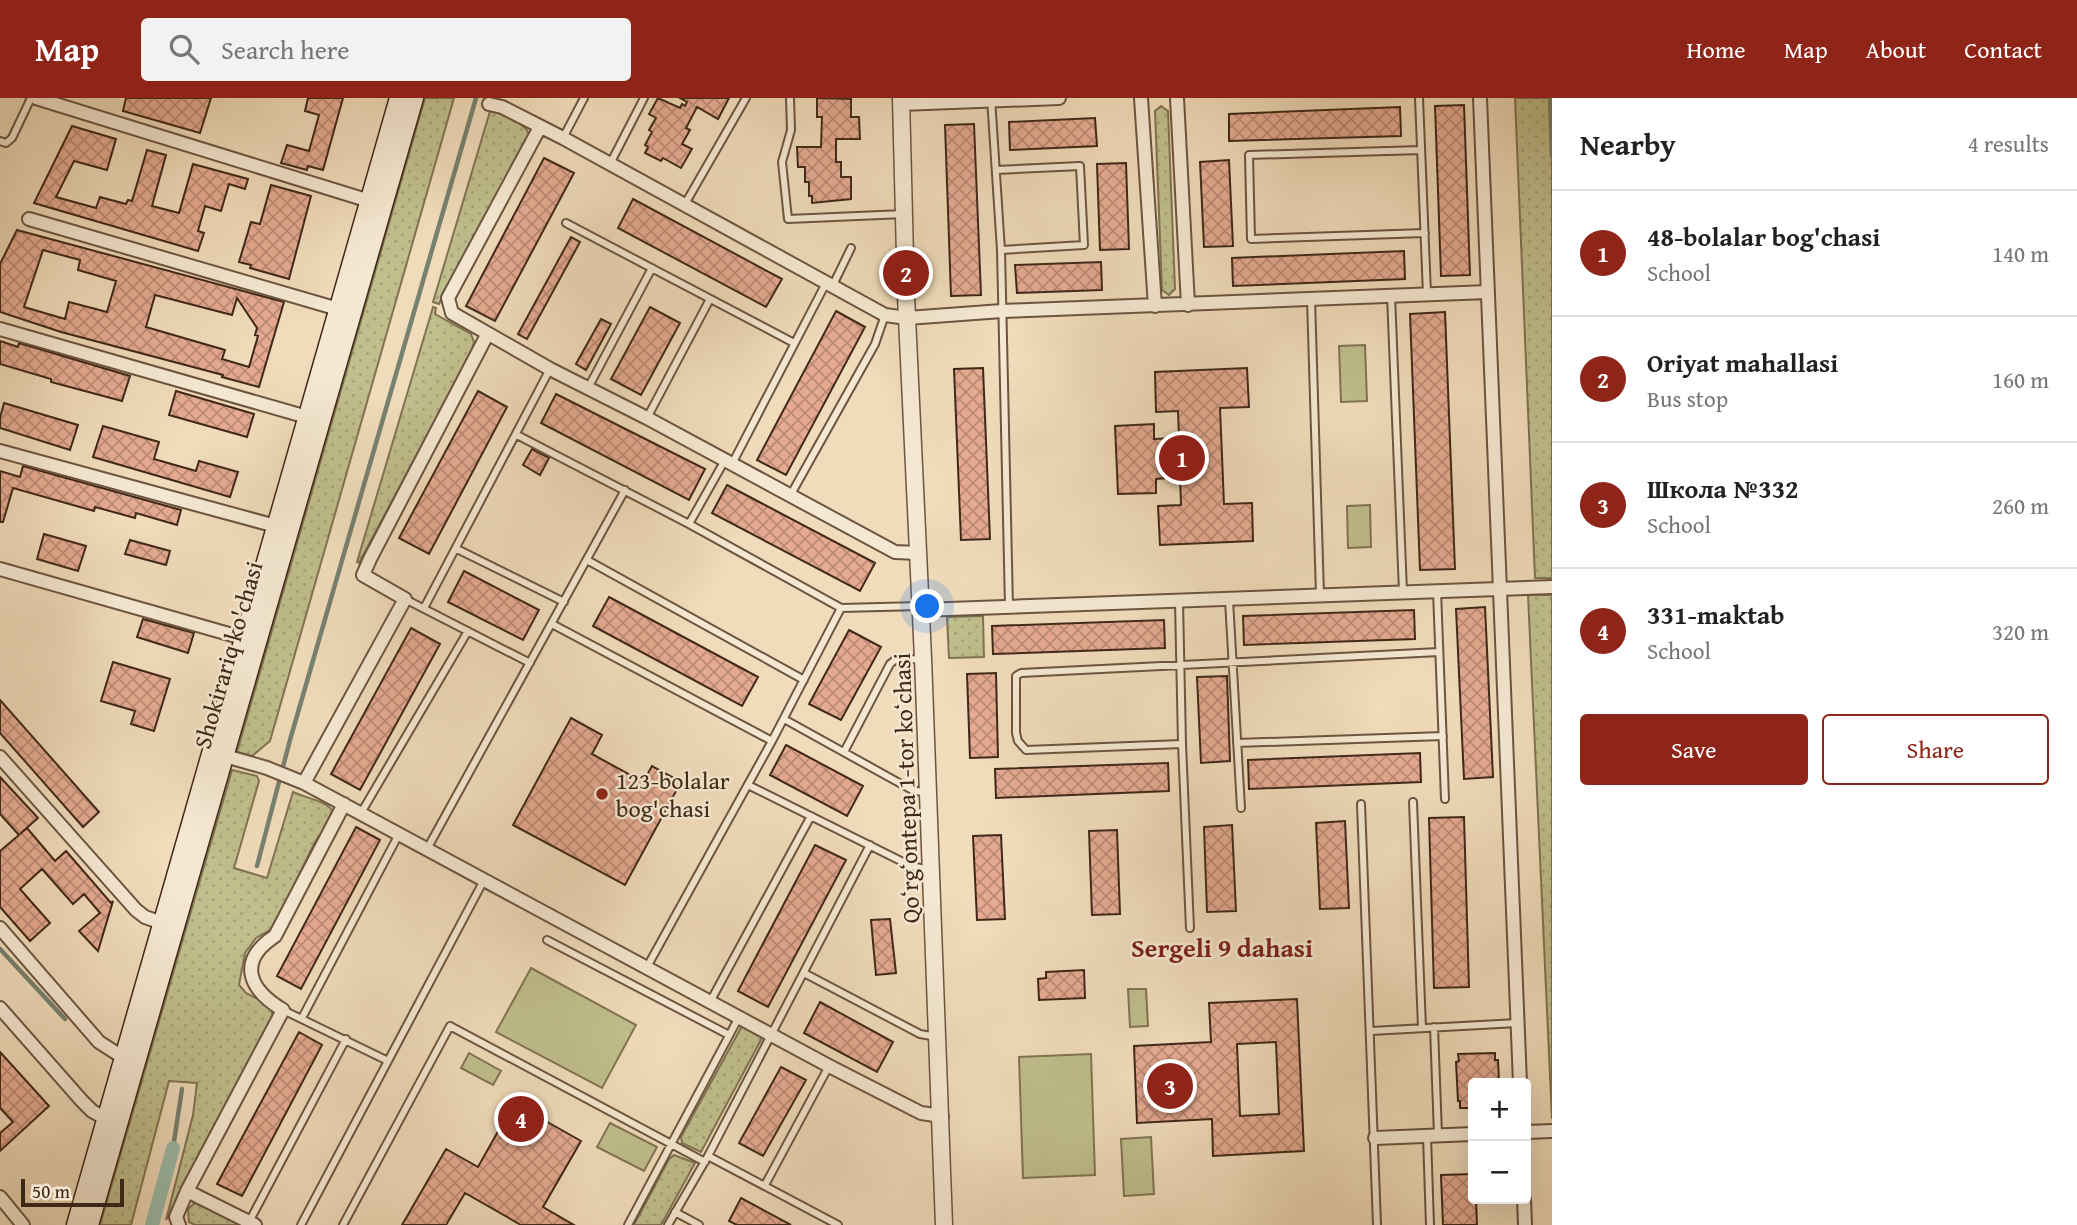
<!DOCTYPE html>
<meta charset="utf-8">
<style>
:root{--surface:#fff;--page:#f2f2f2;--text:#222;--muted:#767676;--line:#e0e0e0;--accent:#8f2418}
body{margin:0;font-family:"Gentium Book Plus",serif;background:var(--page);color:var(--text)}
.controls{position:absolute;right:21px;bottom:21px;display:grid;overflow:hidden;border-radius:7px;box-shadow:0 7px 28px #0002}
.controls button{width:63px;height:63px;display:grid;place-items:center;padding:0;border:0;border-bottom:2px solid var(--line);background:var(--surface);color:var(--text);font:35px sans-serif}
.scale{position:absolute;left:21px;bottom:18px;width:103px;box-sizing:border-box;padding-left:7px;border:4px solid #402818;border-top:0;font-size:19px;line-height:24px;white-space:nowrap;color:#402818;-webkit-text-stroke:5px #f5e8d2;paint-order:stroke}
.you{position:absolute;left:928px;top:509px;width:24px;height:24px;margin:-18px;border:5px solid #fff;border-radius:50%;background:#1a73e8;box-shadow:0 0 0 10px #1a73e833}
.badge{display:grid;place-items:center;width:46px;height:46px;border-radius:50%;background:var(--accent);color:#fff;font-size:23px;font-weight:700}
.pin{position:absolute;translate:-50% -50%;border:4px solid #fff;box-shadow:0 2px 7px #0006}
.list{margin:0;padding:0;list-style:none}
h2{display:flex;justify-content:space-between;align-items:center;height:91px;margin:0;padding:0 28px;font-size:30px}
h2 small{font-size:23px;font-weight:400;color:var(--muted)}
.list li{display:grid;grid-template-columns:46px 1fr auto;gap:21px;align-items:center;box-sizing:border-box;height:126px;padding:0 28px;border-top:2px solid var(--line)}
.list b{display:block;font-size:26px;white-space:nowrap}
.list p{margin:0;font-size:23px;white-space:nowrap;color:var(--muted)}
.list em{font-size:23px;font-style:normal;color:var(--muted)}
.actions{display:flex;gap:14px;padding:21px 28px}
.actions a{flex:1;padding:16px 0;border:2px solid var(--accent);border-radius:7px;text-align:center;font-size:24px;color:var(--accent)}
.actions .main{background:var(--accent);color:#fff}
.icon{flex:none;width:38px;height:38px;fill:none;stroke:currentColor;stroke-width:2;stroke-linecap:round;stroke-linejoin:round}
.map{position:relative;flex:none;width:1552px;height:1127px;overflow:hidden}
header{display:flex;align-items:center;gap:42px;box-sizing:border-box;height:98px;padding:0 35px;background:var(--accent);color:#fff}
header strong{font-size:33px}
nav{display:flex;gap:38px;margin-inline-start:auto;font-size:24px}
.search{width:490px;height:63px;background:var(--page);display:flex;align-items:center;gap:18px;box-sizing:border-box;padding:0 24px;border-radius:7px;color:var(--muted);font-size:26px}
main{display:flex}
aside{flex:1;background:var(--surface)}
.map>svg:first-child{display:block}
</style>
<header>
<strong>Map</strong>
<div class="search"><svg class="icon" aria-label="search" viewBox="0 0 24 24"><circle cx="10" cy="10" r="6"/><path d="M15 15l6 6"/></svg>Search here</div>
<nav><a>Home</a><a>Map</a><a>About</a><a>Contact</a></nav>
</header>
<main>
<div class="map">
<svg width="1552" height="1127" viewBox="0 0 1552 1127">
<defs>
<pattern id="grass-dots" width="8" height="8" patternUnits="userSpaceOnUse" patternTransform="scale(1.75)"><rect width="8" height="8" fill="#bfbe8c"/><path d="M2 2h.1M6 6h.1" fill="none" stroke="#a5a378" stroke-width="1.8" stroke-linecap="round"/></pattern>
<pattern id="building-cross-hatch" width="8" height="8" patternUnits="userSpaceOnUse" patternTransform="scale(1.75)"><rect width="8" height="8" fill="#e5aa91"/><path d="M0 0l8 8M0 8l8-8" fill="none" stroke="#bb8a75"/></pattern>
</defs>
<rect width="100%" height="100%" fill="#f0dbba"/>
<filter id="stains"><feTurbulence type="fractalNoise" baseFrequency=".00286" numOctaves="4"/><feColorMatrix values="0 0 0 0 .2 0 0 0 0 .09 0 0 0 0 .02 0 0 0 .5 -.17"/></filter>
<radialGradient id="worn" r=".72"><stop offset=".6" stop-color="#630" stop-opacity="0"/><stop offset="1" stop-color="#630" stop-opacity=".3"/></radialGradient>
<path fill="url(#grass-dots)" stroke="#807352" stroke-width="2" d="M425 0H454L270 643 252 658 237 654Z
M494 0H497L491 11C503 17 523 23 529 36L439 206 433 204Z
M1515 0H1552V480H1535Z
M1161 8 1168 13 1175 191 1169 197 1162 192 1155 13Z
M433 209 436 210 435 216 471 236 474 244 472 253 359 465 357 464Z
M1528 497H1552V1021Z
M983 518 984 559 949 560 947 519Z
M232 672 257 678 259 683 234 770 267 780 293 694C305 700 324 702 332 712L329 724 315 744 273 830 256 840 245 855 239 887 246 895 271 908 273 921 166 1122 193 1017 197 985 169 983 131 1127H100Z
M742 928 762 940 701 1054 682 1045 681 1039Z
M674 1057 695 1065 661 1127H634L669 1061Z
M196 1104 245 1127H195L189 1124 188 1111Z"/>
<path fill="#bfbe8c" stroke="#807352" stroke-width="2" d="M1365 247 1367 303 1341 304 1339 248Z
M1370 407 1371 449 1348 450 1347 408Z
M531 870 636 927 602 990 496 934Z
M1128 891H1146L1148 928 1130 929Z
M469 955 501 973 493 987 461 970Z
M1091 956 1095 1077 1023 1080 1019 959Z
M610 1025 657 1049 644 1073 597 1049Z
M1151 1039 1154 1096 1124 1098 1121 1041Z"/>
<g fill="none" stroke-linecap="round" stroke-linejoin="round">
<path stroke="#778170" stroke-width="4.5" d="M1550 0 1552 58
M257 768 290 642 476 0
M0 851 65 921
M173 1050 182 991"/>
<path stroke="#9bbcaa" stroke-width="14" d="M152 1127 173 1050"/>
</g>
<path fill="url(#building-cross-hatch)" stroke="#402818" stroke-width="2" fill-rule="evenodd" d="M126 0H211L200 35 123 13Z
M308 0H343L323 72 308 68 307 72 281 65 287 47 309 53 319 17 305 13Z
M658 0 680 10 682 6 685 8 687 4 680 0H729L718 21 697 9 686 30 690 32 682 46 692 51 681 70 663 60 661 63 645 55 648 49 645 47 652 34 649 32 656 20 649 16Z
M817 0 851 1V19H859L860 41H836V64H841V79H851V101L812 105V98H809V84H805V69H798L797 49H821L822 19H817Z
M1464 7 1470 177 1441 178 1435 8Z
M1400 9 1401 38 1229 43V16Z
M1095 20 1097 48 1010 52 1009 24Z
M974 26 981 197 951 198 945 27Z
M72 28 116 41 107 72 74 63 56 99 96 110 100 99 126 106 128 102 132 103 147 52 166 57 152 108 179 115 193 66 248 81 245 91 229 86 221 113 205 108 198 133 204 135 198 153 34 105Z
M544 60 574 75 495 223 466 208Z
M1229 62 1233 148 1204 149 1200 64Z
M1126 65 1129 151 1100 152 1097 66Z
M271 87 311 98 289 181 250 170 251 167 239 164 251 124 260 126Z
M633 101 782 181 766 209 618 130Z
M17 132 284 204 259 289 222 279 223 277 61 234 0 214V166ZM43 152 80 162 78 172 116 183 107 214 69 204 65 221 24 209ZM155 197 232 217 237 200 257 230 255 237 258 238 249 269 222 261 225 252 146 229Z
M571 139 580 144 527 241 518 236Z
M1404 153 1405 181 1233 188 1232 160Z
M1101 164 1102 192 1017 195 1015 167Z
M650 209 680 225 641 297 611 281Z
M836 213 865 229 786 377 757 362Z
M1445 214 1455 471 1420 472 1410 216Z
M601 221 611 226 586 272 576 266Z
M0 243 18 249 19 245 130 278 122 303 51 284V281L0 266Z
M983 270 990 441 961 442 954 271Z
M1247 270 1249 309 1220 310 1224 406 1252 405 1253 443 1160 447 1158 408 1181 407 1180 379 1156 381V395L1118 396 1115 328 1154 326V341L1179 340 1178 313 1156 314 1155 274Z
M176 293 254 316 247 339 169 317Z
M478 293 507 309 429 456 399 440Z
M556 296 705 371 689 402 541 325Z
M4 305 78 327 70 352 0 330V320Z
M103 328 159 344 154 361 196 373 199 363 238 374 230 399 93 359Z
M532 351 549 360 540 377 523 367Z
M23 368 181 412 177 427 136 415 135 420 95 409 94 413 13 390 3 424H0V373L20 379Z
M727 387 875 465 860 493 712 415Z
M44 436 86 448 78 473 37 461Z
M130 442 170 453 166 467 125 456Z
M464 473 539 512 523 542 448 504Z
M609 499 758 579 742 608 593 528Z
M1485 509 1493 679 1464 681 1456 511Z
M1414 512 1415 541 1244 547 1243 518Z
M143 521 194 535 188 555 137 539Z
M1164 522 1165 550 993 556 992 528Z
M411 530 440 546 360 692 331 676Z
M849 532 881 549 841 622 809 606Z
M113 564 170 581 154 633 131 626 135 613 101 603Z
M996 575 998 659 970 660 967 576Z
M1227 578 1230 663 1201 665 1197 579Z
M0 602 99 714 83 729 0 635Z
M571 620 602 637 592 656 643 684 652 668 681 684 625 787 513 727Z
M786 647 863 688 847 718 770 677Z
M1420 655 1421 684 1249 691 1248 662Z
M1168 665 1169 693 996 700 995 671Z
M0 679 38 720 20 736 27 730 55 763 66 753 111 805 113 803 98 853 79 833 100 815 84 796 73 806 42 771 20 791 50 825 30 843 0 809V753L19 737 0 716Z
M1464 719 1469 889 1434 890 1429 720Z
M1345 723 1349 810 1320 811 1316 725Z
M1232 727 1236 813 1207 814 1204 729Z
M356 729 380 742 301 891 277 878Z
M1117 732 1120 816 1092 817 1089 733Z
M1001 737 1005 821 977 822 973 738Z
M815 747 846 762 768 909 738 893Z
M890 821 896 875 876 877 871 822Z
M1084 872 1085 900 1039 902 1038 881 1046 880V874Z
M1297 901 1304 1053 1213 1058 1212 1021 1137 1025 1134 948 1211 944 1209 905ZM1276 944 1279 1016 1240 1018 1237 946Z
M820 904 893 944 877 974 804 935Z
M299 934 322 947 242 1098 217 1086Z
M0 954 49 1008 0 1053V1035L13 1024 0 1010Z
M1495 955V962H1498L1499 985H1473V1010H1460V1003H1458L1456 964 1459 963 1458 956Z
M781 969 806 982 763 1058 739 1045Z
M514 1005 581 1043 543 1109 574 1127H521L465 1095 446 1127H402L446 1051 478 1069Z
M1473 1076V1101H1476L1477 1127H1443L1441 1077Z
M741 1100 791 1127H737L729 1123Z"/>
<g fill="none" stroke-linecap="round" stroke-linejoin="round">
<defs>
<path id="service" d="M790 0 791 32 782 64 788 121 904 116
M991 0 1001 152 1009 509
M1419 0 1427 196
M563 40 584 0
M0 43 6 45 12 40 31 0
M1421 52 1249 57 1251 141 1425 135
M610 66 644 0
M996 72 1080 68 1084 147 1001 152
M685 106 746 0
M566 125 794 245
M833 187 851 150
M1391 197 1403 494
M1311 201 1320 497
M588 290 652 170
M647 320 710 201
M517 337 689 426 841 510 920 508
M732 366 826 185
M790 398 875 246 885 217
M689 426 725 362
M457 451 564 504
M587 462 804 582
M1437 493 1445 701
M405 501 530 565
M1229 502 1241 710
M1179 503 1182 646 1190 830
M424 510 550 271
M552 526 772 643
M784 621 912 692 927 695
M1237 645 1443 638
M1182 646 1026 652 1018 643 1016 635V578L1021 575 1439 554
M844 654 890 566 895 562 921 561
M748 687 911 768 930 772
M1413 704 1422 930
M1361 706 1377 1127
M361 715 468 533
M427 751 625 392
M547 842 729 937
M647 869 772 643 841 510
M804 875 920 936 937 939
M710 904 811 718
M283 912 388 963
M302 920 399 736
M1434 929 1438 1037
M1371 933 1517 925
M1427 1038 1430 1127
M708 1058 838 1127
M765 1087 829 968
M675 1114 699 1127
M249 1124 346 941
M301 1127 484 782
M343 1127 450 928 705 1064
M628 1127 739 919
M668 1127 708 1058 870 747"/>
<path id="minor" d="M36 0 376 105
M1141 0 1155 208
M1177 0 1188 207
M1480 0 1520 985
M489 6 502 9 563 40 885 217 907 220 1002 213 1488 194
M901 6 1059 0
M540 29 448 200 452 215 550 271 647 320 895 454 919 455
M29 121 345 213
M0 231 314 321
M0 353 283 430
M0 471 250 542
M921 512 1552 489
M225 658 267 670 304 685 829 968 921 1015 942 1018
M0 659 136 812 145 819 168 827
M304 685 405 501 363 477 370 461 487 237
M0 830 99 944 124 960
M0 910 82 1003 92 1013 112 1024
M1526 1034 1552 1033
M1375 1040 1473 1036
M187 1093 255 1127
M0 1099 23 1127
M1524 1101 1525 1127
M179 1127 176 1119 187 1093 283 912C248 891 237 863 275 838L344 706"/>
<path id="tertiary" d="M901 0 906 198 923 560 944 1127"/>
<path id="secondary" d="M76 1127 399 0
M89 1127 414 0"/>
</defs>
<use href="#service" stroke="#6c5540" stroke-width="10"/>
<use href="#minor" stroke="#6c5540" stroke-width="16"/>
<use href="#tertiary" stroke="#6c5540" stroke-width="19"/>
<use href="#secondary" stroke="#402818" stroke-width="21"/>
<use href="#service" stroke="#f5e8d2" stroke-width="6"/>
<use href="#minor" stroke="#f5e8d2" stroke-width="12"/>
<use href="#tertiary" stroke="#f5e8d2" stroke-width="16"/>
<use href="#secondary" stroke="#f5e8d2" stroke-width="18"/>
</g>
<circle fill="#8f2418" stroke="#f5e8d2" stroke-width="2.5" cx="602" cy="696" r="7"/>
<g text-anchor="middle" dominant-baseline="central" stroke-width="5" stroke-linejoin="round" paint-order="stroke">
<g font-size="24" fill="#402818" stroke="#f5e8d2">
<text transform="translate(228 557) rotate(-74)">Shokirariq ko'chasi</text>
<text transform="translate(906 690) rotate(-92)">Qoʻrgʻontepa 1-tor koʻchasi</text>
</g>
<g font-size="24" fill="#402818" stroke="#f5e8d2" text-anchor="start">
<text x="616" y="682">123-bolalar<tspan x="616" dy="28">bog'chasi</tspan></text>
</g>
<g font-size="26" font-weight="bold" fill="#7a1f14" stroke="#f5e8d2">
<text x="1222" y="849">Sergeli 9 dahasi</text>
</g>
</g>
<rect width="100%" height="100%" filter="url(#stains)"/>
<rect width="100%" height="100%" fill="url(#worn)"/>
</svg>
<div class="controls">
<button>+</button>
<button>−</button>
</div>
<div class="scale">50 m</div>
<div class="you"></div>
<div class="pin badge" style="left:1182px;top:360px">1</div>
<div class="pin badge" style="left:906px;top:175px">2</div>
<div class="pin badge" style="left:1170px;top:988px">3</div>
<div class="pin badge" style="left:521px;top:1021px">4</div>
</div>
<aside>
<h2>Nearby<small>4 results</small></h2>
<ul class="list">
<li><span class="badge">1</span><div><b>48-bolalar bog'chasi</b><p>School</p></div><em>140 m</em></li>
<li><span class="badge">2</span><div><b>Oriyat mahallasi</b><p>Bus stop</p></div><em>160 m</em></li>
<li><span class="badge">3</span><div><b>Школа №332</b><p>School</p></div><em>260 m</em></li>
<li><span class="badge">4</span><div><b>331-maktab</b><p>School</p></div><em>320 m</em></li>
</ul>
<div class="actions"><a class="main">Save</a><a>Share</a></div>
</aside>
</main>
